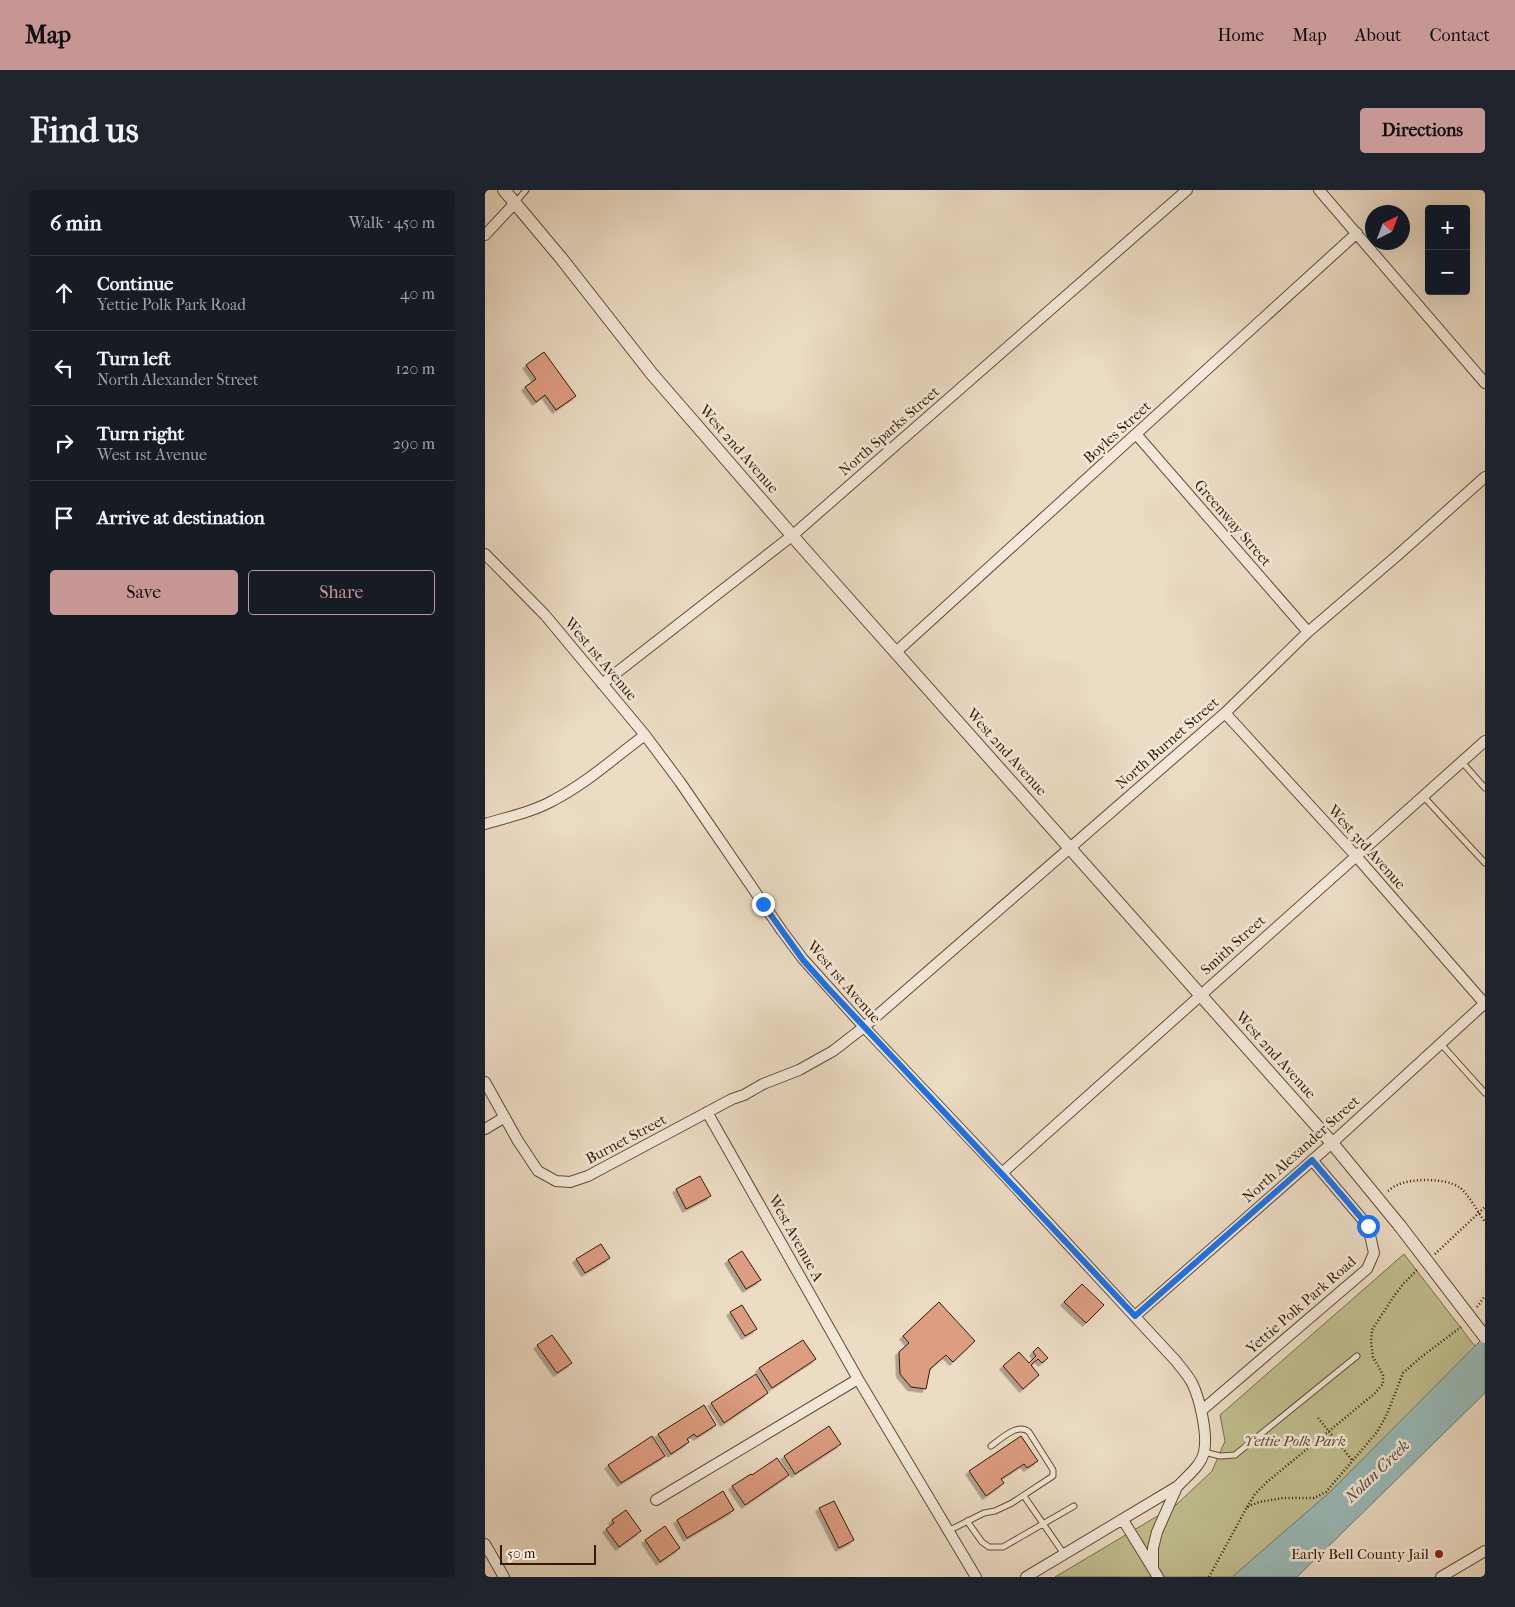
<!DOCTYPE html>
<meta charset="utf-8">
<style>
:root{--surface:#171b24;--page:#20242c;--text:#f1f3f6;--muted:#9ea1a6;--line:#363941;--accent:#c59692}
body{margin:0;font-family:"IM FELL French Canon",serif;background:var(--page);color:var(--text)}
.controls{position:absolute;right:15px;top:15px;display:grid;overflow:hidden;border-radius:5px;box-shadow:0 5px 20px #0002}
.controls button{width:45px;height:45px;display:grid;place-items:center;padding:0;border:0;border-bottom:1px solid var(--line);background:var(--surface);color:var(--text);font:25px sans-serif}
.compass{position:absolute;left:880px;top:15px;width:45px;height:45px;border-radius:50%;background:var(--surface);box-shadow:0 5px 20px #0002;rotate:42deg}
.scale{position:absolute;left:15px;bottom:12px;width:96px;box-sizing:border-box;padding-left:5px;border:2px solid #381902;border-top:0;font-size:14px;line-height:18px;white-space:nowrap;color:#381902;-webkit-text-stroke:4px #f3e8d9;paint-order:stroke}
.stop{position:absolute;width:15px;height:15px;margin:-11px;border:4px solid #1a73e8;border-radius:50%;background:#fff}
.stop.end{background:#1a73e8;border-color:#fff;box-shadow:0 1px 5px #0008}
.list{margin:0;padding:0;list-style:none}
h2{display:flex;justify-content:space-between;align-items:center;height:65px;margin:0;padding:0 20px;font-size:21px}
h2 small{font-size:16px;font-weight:400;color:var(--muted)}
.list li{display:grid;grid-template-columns:32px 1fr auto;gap:15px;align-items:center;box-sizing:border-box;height:75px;padding:0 20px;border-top:1px solid var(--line)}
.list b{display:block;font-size:19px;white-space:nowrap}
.list p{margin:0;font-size:16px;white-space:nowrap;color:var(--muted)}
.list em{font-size:16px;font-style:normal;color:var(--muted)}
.actions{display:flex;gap:10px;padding:15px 20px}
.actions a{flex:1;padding:11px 0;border:1px solid var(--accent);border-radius:5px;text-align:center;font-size:18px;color:var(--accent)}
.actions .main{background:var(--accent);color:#111}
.icon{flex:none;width:28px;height:28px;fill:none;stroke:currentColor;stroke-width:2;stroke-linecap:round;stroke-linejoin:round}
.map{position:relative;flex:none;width:1000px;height:1387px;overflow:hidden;border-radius:5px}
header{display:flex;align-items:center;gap:30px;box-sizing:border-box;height:70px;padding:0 25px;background:var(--accent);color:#111}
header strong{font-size:24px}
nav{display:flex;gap:28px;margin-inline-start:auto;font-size:18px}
.intro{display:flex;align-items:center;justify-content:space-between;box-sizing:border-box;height:120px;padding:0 30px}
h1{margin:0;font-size:35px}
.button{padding:12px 22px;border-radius:5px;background:var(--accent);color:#111;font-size:18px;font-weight:700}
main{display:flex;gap:30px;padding:0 30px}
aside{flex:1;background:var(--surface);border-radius:5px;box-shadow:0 5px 20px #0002}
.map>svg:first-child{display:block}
</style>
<header>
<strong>Map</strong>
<nav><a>Home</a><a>Map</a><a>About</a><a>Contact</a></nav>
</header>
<div class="intro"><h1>Find us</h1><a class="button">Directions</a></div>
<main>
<aside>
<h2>6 min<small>Walk · 450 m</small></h2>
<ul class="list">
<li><svg class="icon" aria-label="ahead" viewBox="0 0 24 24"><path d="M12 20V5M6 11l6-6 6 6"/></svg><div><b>Continue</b><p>Yettie Polk Park Road</p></div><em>40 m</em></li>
<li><svg class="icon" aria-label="left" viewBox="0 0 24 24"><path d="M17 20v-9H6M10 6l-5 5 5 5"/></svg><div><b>Turn left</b><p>North Alexander Street</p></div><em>120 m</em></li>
<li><svg class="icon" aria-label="right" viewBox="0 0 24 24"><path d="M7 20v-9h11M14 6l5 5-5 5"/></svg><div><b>Turn right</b><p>West 1st Avenue</p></div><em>290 m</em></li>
<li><svg class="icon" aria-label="arrive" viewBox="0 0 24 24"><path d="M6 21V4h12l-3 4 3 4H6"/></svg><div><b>Arrive at destination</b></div></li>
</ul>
<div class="actions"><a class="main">Save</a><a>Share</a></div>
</aside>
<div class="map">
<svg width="1000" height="1387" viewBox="0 0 1000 1387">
<defs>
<filter id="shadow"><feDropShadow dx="-3.5" dy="3.5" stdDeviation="0" flood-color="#0004"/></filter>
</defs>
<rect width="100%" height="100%" fill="#ecdcc4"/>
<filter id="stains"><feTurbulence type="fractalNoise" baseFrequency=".004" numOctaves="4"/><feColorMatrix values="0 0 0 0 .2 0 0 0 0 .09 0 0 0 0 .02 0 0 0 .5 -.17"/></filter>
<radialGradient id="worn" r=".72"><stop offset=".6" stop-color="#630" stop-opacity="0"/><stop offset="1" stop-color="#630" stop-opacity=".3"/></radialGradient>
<path fill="#c0be8f" stroke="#7c6c48" d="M919 1064 999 1168 759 1387H570L691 1315 727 1281 740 1251 735 1225Z"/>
<path fill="#99bbb8" stroke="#727a6f" d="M1000 1146V1203L812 1387H747L845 1302Z"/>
<path fill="#dd9d81" stroke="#381902" filter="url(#shadow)" d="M59 162 91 206 71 220 60 205 51 212 40 197 51 189 41 175Z
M215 986 226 1006 201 1019 191 999Z
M116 1054 125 1068 100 1083 91 1069Z
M257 1061 276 1090 261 1099 243 1070Z
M597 1094 619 1115 601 1133 579 1112Z
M454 1112 490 1151 468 1172 461 1165 445 1179 441 1199 426 1197 415 1184 414 1162 424 1153 418 1146Z
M257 1115 272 1139 260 1146 245 1122Z
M67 1145 87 1173 72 1183 52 1155Z
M318 1150 331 1169 287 1198 274 1178Z
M553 1157 563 1168 557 1173 553 1169 546 1175 554 1185 538 1199 518 1176 534 1162 544 1173 551 1166 548 1162Z
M271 1184 283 1203 239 1233 226 1213Z
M219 1215 231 1235 212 1247 209 1244 202 1249 204 1252 186 1264 173 1244Z
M344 1236 356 1254 310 1284 299 1266Z
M167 1246 180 1266 136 1293 123 1275Z
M536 1246 553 1271 542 1278 539 1274 516 1289 519 1293 501 1306 484 1281Z
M292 1268 304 1285 260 1315 247 1296 266 1284 267 1285Z
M238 1301 249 1320 202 1348 192 1330Z
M349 1311 369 1350 354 1358 334 1318Z
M141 1320 156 1341 134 1357 121 1339 129 1333 127 1330Z
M180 1336 195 1358 175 1372 160 1350Z"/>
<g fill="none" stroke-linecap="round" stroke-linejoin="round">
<defs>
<path id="service" d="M31 12 41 0
M977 572 1000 598
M938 606 1000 673
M956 854 1000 903
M719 1262 735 1266 750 1265 872 1166
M539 1306 579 1364
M482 1331 497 1352 504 1357H518L589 1316
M463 1341 499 1323 510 1321 527 1313 568 1286V1280L544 1242C533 1232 516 1249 506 1256"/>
<path id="minor" d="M834 0 1000 193
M0 45 29 14
M651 244 823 442
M0 364 60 425 160 545 195 592 297 741 318 769 379 837 517 983 691 1171C696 1178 703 1185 707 1193 715 1209 723 1245 719 1262 716 1276 702 1286 693 1296L541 1387
M411 462 872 43
M117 494 308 345 702 0
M740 523 871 666 1000 814
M0 634C23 627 48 622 69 610 102 593 130 567 160 545
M0 892 33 951 53 981 71 991 85 992 103 986 247 909 259 905 278 894 314 880 348 861 379 837 740 523 823 442 914 364 1000 287
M222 922 373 1189 491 1387
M0 939 20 927
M517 983 1000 551
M650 1126 847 953 1000 813
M716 1221 882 1079 889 1063 883 1036 827 970
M171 1310 373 1189
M638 1330 673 1387
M0 1354 19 1387
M668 1378V1358L672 1342 692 1297
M956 1387 1000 1361"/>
<path id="tertiary" d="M19 0 76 68 167 184 318 358 847 953 915 1036"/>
</defs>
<use href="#service" stroke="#654a32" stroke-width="7"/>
<use href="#minor" stroke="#654a32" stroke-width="12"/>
<use href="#tertiary" stroke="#654a32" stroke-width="14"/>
<path stroke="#381902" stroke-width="2.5" stroke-dasharray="1 2.5" stroke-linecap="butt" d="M903 1001C906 999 909 996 912 995 927 988 960 988 974 997 982 1002 994 1024 1000 1032
M950 1064 1000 1017
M992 1117 1000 1106
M833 1228 867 1270
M762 1317 770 1304 782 1292 889 1204 898 1194V1185L888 1167 886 1151 887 1140 909 1106 919 1093 933 1079
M724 1387 762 1317 774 1312 798 1308H829L841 1302 892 1242 902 1224 918 1183 935 1168 976 1137"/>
<use href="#service" stroke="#f3e8d9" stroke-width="5"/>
<use href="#minor" stroke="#f3e8d9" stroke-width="10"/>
<use href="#tertiary" stroke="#f3e8d9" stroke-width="12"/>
<defs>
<path id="tertiary-bridge" d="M915 1036 1000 1147"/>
</defs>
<use href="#tertiary-bridge" stroke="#654a32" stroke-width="14" stroke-linecap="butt"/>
<use href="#tertiary-bridge" stroke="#f3e8d9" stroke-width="12"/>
</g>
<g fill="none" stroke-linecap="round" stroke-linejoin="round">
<path stroke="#1a73e8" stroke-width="6" d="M278 714 318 770 342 797 650 1126 827 970 883 1036"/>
</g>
<circle fill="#8f2418" stroke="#f3e8d9" stroke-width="2" cx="954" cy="1364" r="5"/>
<g text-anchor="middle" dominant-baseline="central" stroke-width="5" stroke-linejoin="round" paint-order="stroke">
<g font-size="15" fill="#381902" stroke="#f3e8d9">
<text transform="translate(404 241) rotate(-41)">North Sparks Street</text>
<text transform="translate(632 242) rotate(-42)">Boyles Street</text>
<text transform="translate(254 259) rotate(49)">West 2nd Avenue</text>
<text transform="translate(748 333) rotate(49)">Greenway Street</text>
<text transform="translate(116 469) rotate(50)">West 1st Avenue</text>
<text transform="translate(682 553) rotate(-41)">North Burnet Street</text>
<text transform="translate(522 562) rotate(48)">West 2nd Avenue</text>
<text transform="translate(882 657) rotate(48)">West 3rd Avenue</text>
<text transform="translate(748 755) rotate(-42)">Smith Street</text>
<text transform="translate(359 792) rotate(49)">West 1st Avenue</text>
<text transform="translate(791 865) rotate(48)">West 2nd Avenue</text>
<text transform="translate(141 949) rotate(-28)">Burnet Street</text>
<text transform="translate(816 959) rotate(-42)">North Alexander Street</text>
<text transform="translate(311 1048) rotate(61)">West Avenue A</text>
<text transform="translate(816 1115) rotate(-41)">Yettie Polk Park Road</text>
</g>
<g font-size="15" font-style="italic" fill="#614b2c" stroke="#f3e8d9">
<text x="810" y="1251">Yettie Polk Park</text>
</g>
<g font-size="15" fill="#381902" stroke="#f3e8d9" text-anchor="end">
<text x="944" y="1364">Early Bell County Jail</text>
</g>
<g font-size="16" font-style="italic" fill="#554a39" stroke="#f3e8d9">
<text transform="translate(892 1281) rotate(-44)">Nolan Creek</text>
</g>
</g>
<rect width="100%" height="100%" filter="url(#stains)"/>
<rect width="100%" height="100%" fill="url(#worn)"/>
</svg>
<div class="controls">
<button>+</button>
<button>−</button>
</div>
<svg class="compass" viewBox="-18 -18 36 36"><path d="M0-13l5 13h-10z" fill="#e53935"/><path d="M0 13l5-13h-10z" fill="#9ea1a6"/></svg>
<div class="scale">50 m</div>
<div class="stop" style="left:883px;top:1036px"></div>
<div class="stop end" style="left:278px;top:714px"></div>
</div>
</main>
